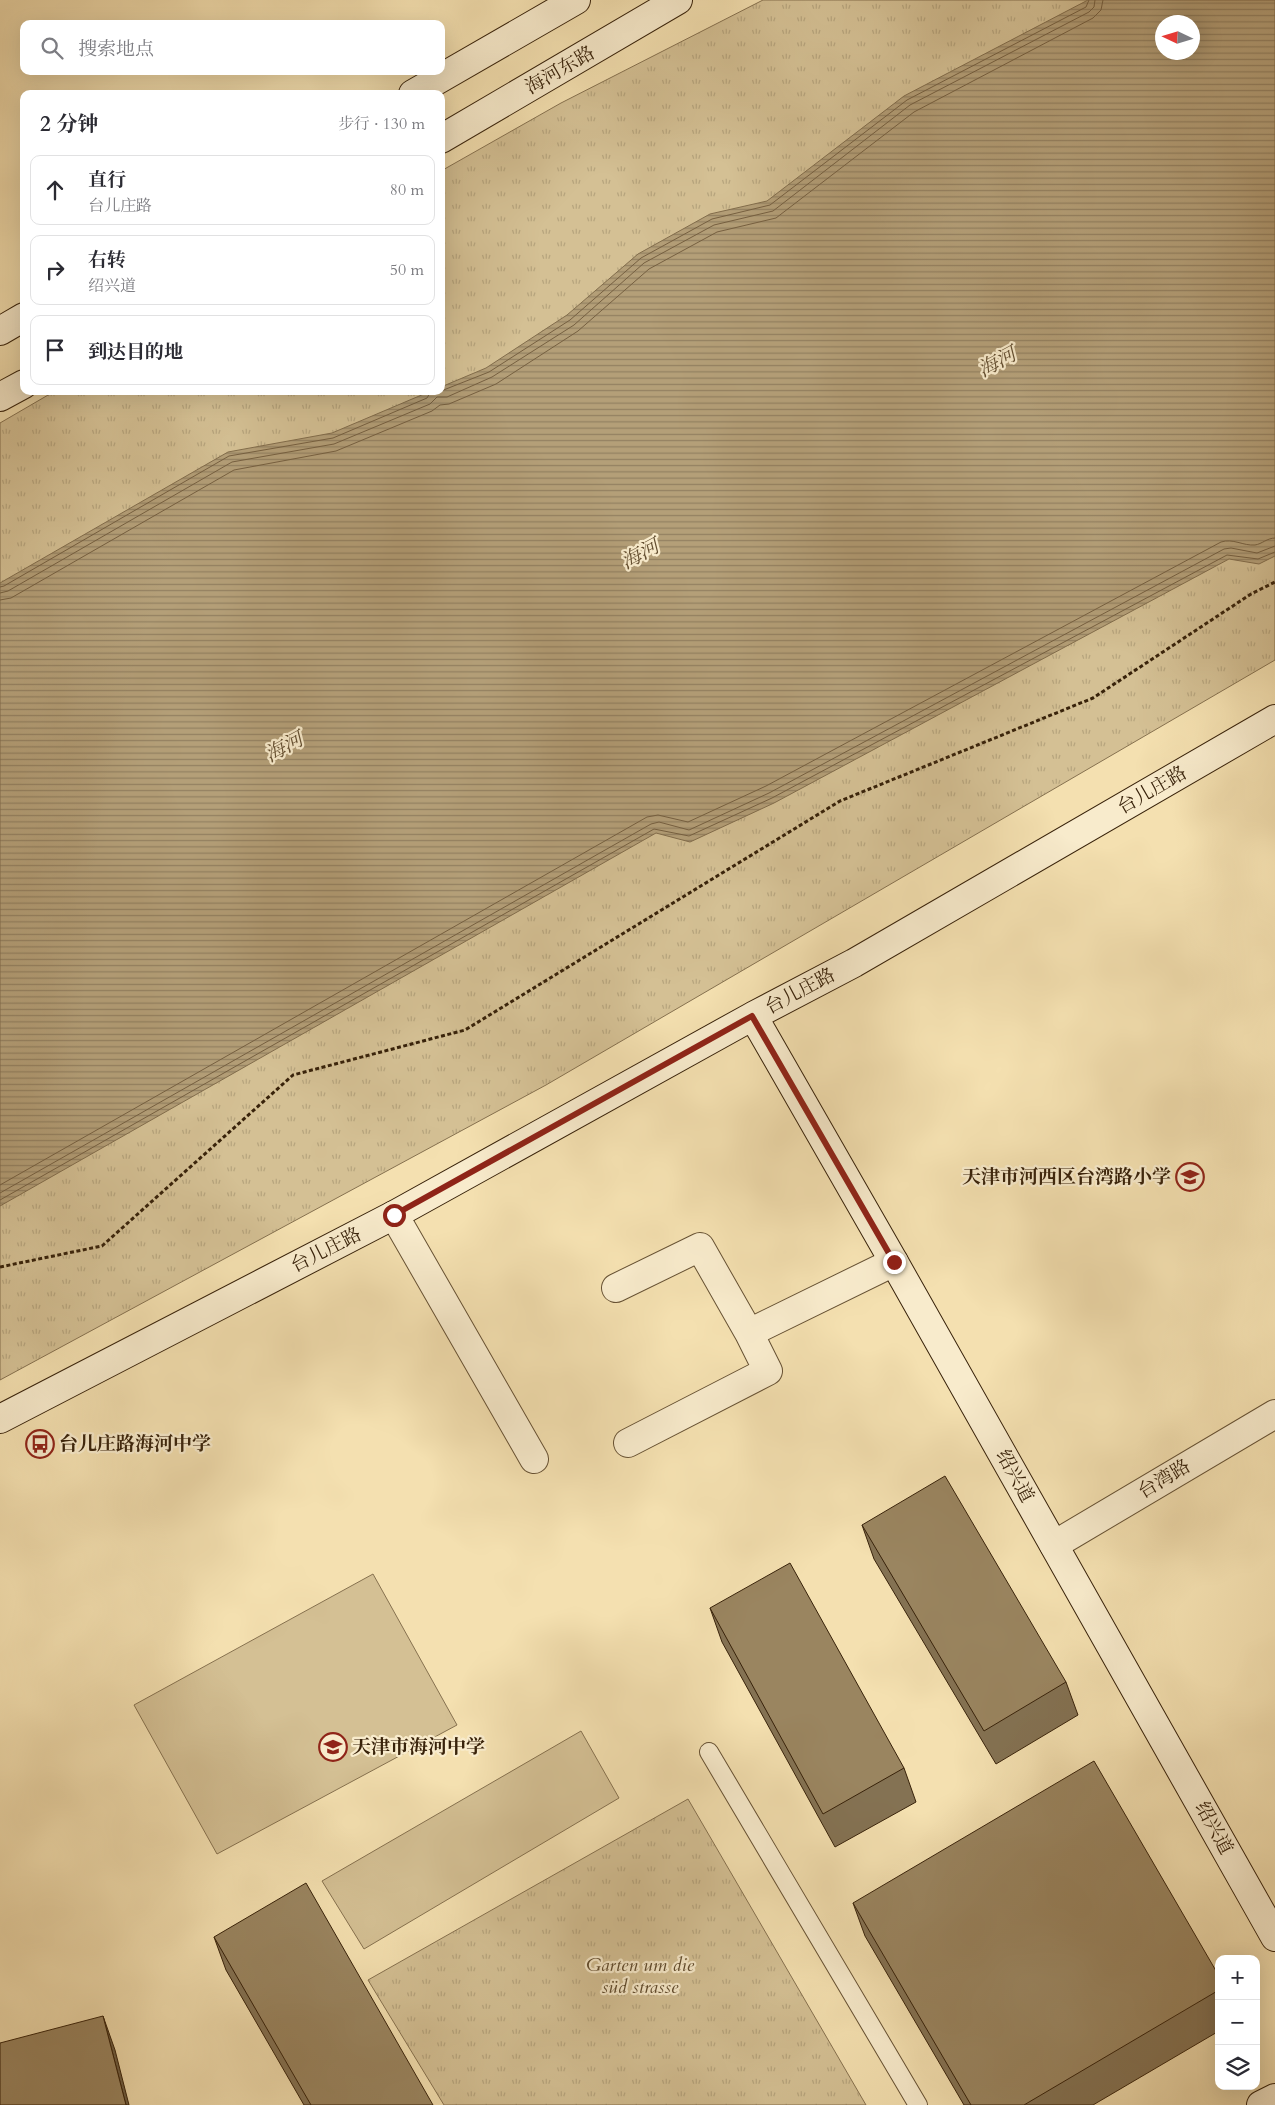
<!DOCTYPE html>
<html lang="zh">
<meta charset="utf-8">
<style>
:root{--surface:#fff;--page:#f7f7f7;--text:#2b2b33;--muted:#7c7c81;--line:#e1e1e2}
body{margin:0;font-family:Cardo,"Noto Serif SC",serif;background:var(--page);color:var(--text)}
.controls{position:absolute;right:15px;bottom:15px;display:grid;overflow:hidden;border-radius:10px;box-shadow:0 5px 20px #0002}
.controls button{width:45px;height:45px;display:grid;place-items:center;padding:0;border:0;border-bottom:1px solid var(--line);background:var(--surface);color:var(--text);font:25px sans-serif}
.compass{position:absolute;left:1155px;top:15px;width:45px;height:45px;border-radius:50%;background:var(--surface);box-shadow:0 5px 20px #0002;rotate:274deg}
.stop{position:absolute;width:15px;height:15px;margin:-11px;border:4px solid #8f2418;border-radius:50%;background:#fff}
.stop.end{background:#8f2418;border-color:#fff;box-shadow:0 1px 5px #0008}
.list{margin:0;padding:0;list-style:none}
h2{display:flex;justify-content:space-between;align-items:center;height:65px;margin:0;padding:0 20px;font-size:21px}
h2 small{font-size:16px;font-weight:400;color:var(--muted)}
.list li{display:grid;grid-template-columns:32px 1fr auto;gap:15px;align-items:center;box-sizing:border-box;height:70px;margin:0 10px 10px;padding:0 10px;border:1px solid var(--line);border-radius:10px}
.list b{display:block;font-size:19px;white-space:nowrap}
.list p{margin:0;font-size:16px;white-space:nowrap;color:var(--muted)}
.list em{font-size:16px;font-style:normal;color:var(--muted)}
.icon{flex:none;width:28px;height:28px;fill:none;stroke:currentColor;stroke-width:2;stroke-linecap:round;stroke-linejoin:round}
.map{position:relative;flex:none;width:1275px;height:2105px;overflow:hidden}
.search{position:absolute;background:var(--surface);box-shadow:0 5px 20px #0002;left:20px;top:20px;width:425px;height:55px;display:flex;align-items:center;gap:12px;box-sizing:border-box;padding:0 18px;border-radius:10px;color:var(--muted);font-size:19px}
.panel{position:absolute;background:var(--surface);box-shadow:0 5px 20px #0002;left:20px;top:90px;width:425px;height:305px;border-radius:10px}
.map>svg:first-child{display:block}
</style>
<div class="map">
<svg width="1275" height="2105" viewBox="0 0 1275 2105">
<defs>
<pattern id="park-tufts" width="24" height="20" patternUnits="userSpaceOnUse" patternTransform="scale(1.25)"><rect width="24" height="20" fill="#d4c094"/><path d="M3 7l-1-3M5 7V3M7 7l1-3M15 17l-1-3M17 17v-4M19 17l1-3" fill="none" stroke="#b7a57e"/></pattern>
<pattern id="water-rules" width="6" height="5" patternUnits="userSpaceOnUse" patternTransform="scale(1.25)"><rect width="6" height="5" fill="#b49f78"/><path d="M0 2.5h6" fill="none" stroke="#938161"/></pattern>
</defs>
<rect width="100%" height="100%" fill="#f4e0b0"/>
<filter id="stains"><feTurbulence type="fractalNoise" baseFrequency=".004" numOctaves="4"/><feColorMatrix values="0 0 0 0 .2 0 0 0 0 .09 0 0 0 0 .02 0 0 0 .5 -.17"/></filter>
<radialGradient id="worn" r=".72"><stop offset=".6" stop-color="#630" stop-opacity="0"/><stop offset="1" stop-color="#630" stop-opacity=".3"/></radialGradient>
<path fill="url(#park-tufts)" stroke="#86714f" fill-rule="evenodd" d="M763 0H1275V660L546 1085 0 1380V423L55 391H441V171L561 103ZM1162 22H1192V52H1162Z
M688 1799 866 2105H444L368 1980Z"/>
<path fill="#d4c094" stroke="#86714f" d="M373 1574 457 1725 217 1854 134 1705Z
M581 1731 619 1798 364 1949 322 1881Z"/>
<path fill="url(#water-rules)" stroke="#826d4c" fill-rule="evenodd" d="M1088 0H1275V556L1259 564 1229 559 774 803 690 842 656 833 0 1206V583L228 452 332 433 431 391H441V387L486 368 567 315 638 254 710 214 767 201 904 96ZM1162 22H1192V52H1162Z"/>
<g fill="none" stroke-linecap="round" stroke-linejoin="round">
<path stroke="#766041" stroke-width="1" d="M441 391 489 372 570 320 641 258 712 219 770 205 907 100 1086 7 1089 0
M0 587 4 586 229 456 333 438 427 398 431 391
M0 593 8 591 232 462 334 444 430 404 437 397H447L492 377 574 325 644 263 714 225 773 211 910 105 1089 12 1094 7 1095 0
M0 600 11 598 234 470 336 451 432 411 440 405 449 404 496 384 578 331 649 269 717 232 776 218 914 112 1093 18 1101 10 1103 0
M0 1185 647 817 658 815 688 822 766 786 1221 542C1233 538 1243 546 1255 545 1262 544 1267 538 1275 538
M0 1193 651 824 659 822 689 830 769 793 1224 549 1231 548 1257 553 1275 546
M0 1200 654 829 689 836 772 798 1227 555 1258 559 1275 552"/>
<defs>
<path id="lane" d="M709 1752 918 2105"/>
<path id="street" d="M394 1215 534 1459
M616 1288 700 1247 749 1333 894 1262
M628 1443 768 1371 749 1333
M1054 1545 1275 1414"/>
<path id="secondary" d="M413 94 576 0
M441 139 678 0
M0 331 24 317
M0 397 24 384
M753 1016 894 1262 1275 1937
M0 1419 394 1215 753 1016 854 963 1275 719
M1261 2105 1275 2098"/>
</defs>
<use href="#lane" stroke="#675234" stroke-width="20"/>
<use href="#street" stroke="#675234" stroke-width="30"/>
<use href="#secondary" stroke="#38220a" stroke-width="30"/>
<path stroke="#38220a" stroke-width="3" stroke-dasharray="4 2.5" stroke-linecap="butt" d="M0 1267 102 1246 293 1075 465 1030 840 801 1093 698 1251 594 1275 582"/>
<use href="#lane" stroke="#f8ebcc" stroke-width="18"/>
<use href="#street" stroke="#f8ebcc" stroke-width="28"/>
<use href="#secondary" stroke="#f8ebcc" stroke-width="28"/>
</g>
<path fill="#847253" stroke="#38220a" d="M862 1525 1066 1682 1078 1715 996 1764 874 1559Z
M710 1608 904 1768 916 1802 835 1847 722 1642Z
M853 1903 1219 1976V2031L1093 2105H964L865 1936Z
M214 1937 433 2105H304L226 1970Z"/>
<path fill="#6c5d43" stroke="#38220a" d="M103 2016 115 2050 129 2105H126Z"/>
<path fill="#9a8560" stroke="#38220a" d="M945 1476 1066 1682 984 1731 862 1525Z
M790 1563 904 1768 823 1814 710 1608Z
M1094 1761 1219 1976V1990L1024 2105H971L853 1903Z
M306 1883 433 2105H311L214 1937Z
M103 2016 126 2105H0V2043Z"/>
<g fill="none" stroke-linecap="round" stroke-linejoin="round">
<path stroke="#8f2418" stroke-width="6" d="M394 1215 752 1016 894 1262"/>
</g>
<defs>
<symbol id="school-ring" viewBox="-11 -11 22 22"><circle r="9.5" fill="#f8ebcc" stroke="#8f2418" stroke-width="1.5"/><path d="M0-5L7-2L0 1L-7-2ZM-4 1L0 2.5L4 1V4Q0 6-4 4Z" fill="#8f2418"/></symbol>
<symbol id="bus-ring" viewBox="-11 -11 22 22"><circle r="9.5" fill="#f8ebcc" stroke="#8f2418" stroke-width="1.5"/><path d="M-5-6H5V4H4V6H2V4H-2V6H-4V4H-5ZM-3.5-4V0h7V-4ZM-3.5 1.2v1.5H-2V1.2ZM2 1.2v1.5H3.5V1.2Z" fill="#8f2418"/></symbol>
</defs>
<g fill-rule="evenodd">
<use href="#school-ring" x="1174" y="1161" width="32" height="32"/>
<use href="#bus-ring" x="24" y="1428" width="32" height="32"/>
<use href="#school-ring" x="317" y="1731" width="32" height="32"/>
</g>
<g text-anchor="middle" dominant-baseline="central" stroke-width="4.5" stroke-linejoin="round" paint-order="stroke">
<g font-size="19" fill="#38220a" stroke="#f8ebcc">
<text transform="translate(560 70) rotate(-30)">海河东路</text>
<text transform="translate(1152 790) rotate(-30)">台儿庄路</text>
<text transform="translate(800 991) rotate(-28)">台儿庄路</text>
<text transform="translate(326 1250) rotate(-27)">台儿庄路</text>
<text transform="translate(1015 1476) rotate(61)">绍兴道</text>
<text transform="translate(1164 1479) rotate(-31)">台湾路</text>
<text transform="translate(1214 1828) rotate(61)">绍兴道</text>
</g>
<g font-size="19" font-weight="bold" fill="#38220a" stroke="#f8ebcc" text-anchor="start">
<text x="1171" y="1177" text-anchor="end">天津市河西区台湾路小学</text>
<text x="59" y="1444">台儿庄路海河中学</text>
<text x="352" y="1747">天津市海河中学</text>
</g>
<g font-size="19" font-style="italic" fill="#5f4a2c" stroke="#f8ebcc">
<text x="640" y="1965">Garten um die<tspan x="640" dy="22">süd strasse</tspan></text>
</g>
<g font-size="20" font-style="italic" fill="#634e30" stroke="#f8ebcc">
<text transform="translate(997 362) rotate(-28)">海河</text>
<text transform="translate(640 554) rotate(-28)">海河</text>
<text transform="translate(284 747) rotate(-28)">海河</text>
</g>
</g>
<rect width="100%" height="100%" filter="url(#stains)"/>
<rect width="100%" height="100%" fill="url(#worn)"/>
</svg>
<div class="controls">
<button>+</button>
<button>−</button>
<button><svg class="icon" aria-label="layers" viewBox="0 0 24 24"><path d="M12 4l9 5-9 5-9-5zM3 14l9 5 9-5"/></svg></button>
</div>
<svg class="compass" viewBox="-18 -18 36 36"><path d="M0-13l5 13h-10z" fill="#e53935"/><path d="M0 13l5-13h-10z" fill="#7c7c81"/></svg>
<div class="stop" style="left:394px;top:1215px"></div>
<div class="stop end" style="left:894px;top:1262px"></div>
<div class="search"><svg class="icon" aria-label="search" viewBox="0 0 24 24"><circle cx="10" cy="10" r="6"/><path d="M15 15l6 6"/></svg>搜索地点</div>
<section class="panel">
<h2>2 分钟<small>步行 · 130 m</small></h2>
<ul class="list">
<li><svg class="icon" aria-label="ahead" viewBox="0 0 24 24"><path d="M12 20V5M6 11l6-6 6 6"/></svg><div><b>直行</b><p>台儿庄路</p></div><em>80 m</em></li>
<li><svg class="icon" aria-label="right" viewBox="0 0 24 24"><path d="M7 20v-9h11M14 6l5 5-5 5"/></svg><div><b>右转</b><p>绍兴道</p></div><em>50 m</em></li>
<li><svg class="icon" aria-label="arrive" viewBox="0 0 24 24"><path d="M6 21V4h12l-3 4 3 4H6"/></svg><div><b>到达目的地</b></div></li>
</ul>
</section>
</div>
